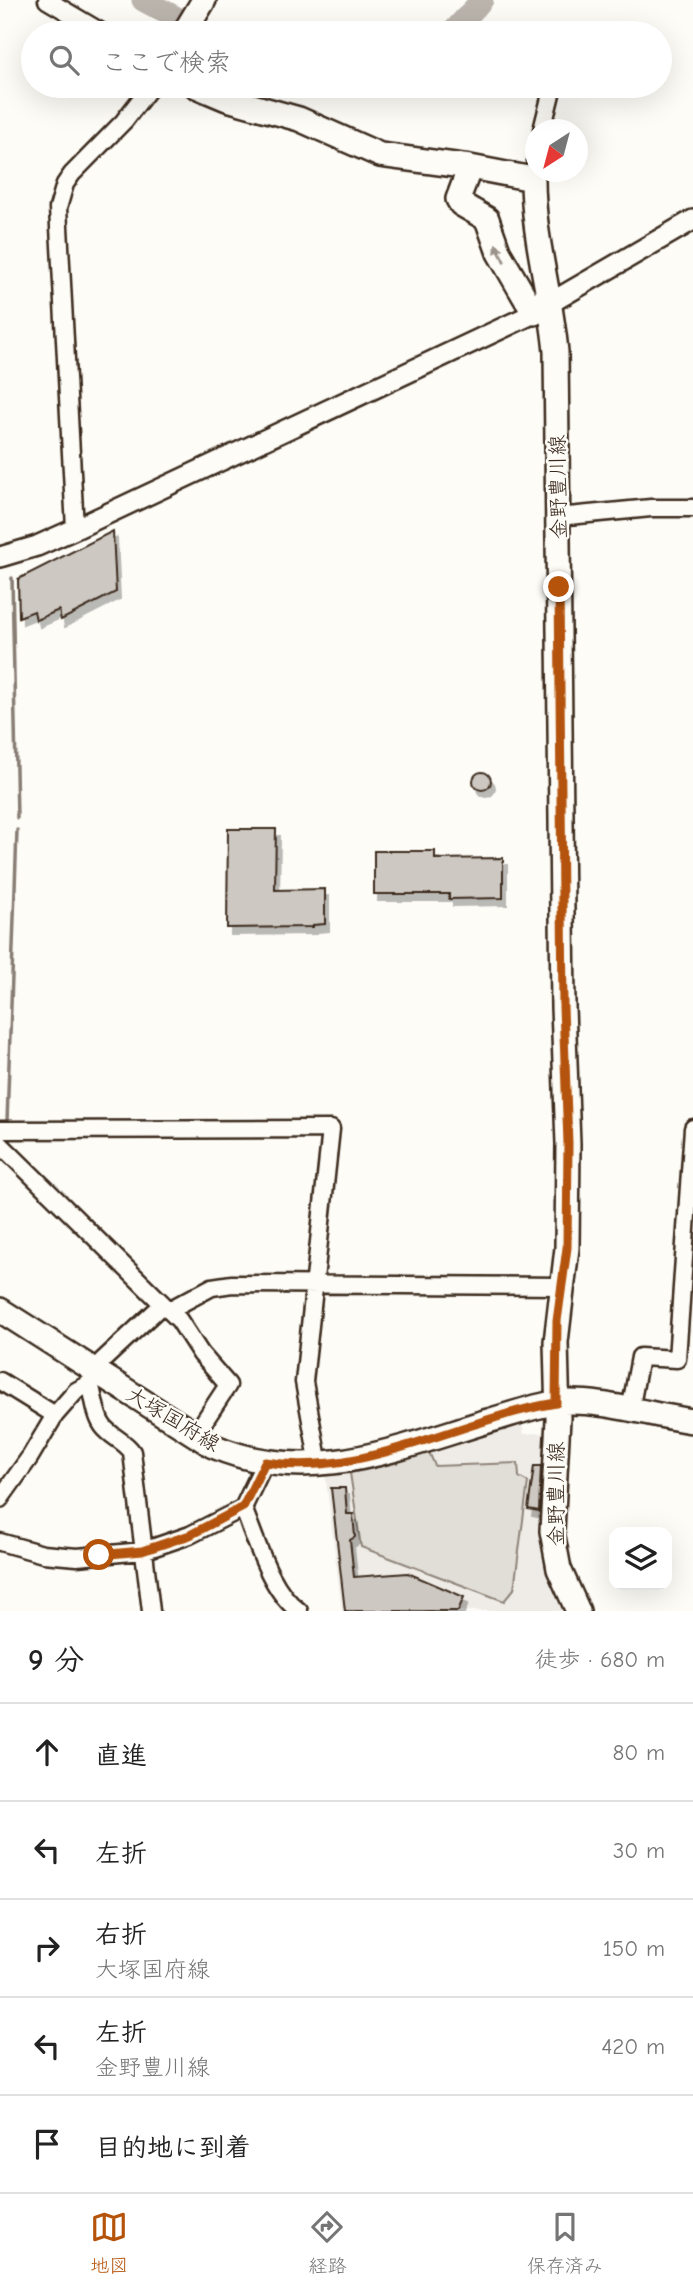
<!DOCTYPE html>
<html lang="ja">
<meta charset="utf-8">
<style>
:root{--surface:#fff;--page:#f6f6f6;--text:#222;--muted:#767676;--line:#e0e0e0;--accent:#b45309}
body{margin:0;font-family:"Comic Neue","Klee One",sans-serif;background:var(--page);color:var(--text)}
.controls{position:absolute;right:21px;bottom:21px;display:grid;overflow:hidden;border-radius:14px;box-shadow:0 7px 28px #0002}
.controls button{width:63px;height:63px;display:grid;place-items:center;padding:0;border:0;border-bottom:2px solid var(--line);background:var(--surface);color:var(--text);font:35px sans-serif}
.compass{position:absolute;left:525px;top:119px;width:63px;height:63px;border-radius:50%;background:var(--surface);box-shadow:0 7px 28px #0002;rotate:216deg}
.stop{position:absolute;width:21px;height:21px;margin:-16px;border:5px solid #b45309;border-radius:50%;background:#fff}
.stop.end{background:#b45309;border-color:#fff;box-shadow:0 2px 7px #0008}
.list{margin:0;padding:0;list-style:none}
h2{display:flex;justify-content:space-between;align-items:center;height:91px;margin:0;padding:0 28px;font-size:30px}
h2 small{font-size:23px;font-weight:400;color:var(--muted)}
.list li{display:grid;grid-template-columns:46px 1fr auto;gap:21px;align-items:center;box-sizing:border-box;height:98px;padding:0 28px;border-top:2px solid var(--line)}
.list b{display:block;font-size:26px;white-space:nowrap}
.list p{margin:0;font-size:23px;white-space:nowrap;color:var(--muted)}
.list em{font-size:23px;font-style:normal;color:var(--muted)}
.icon{flex:none;width:38px;height:38px;fill:none;stroke:currentColor;stroke-width:2;stroke-linecap:round;stroke-linejoin:round}
.map{position:relative;flex:none;width:693px;height:1611px;overflow:hidden}
.search{position:absolute;background:var(--surface);box-shadow:0 7px 28px #0002;left:21px;right:21px;top:21px;height:77px;display:flex;align-items:center;gap:18px;box-sizing:border-box;padding:0 24px;border-radius:38px;color:var(--muted);font-size:26px}
.sheet{height:581px;background:var(--surface)}
nav{display:flex;justify-content:space-around;align-items:center;box-sizing:border-box;height:98px;border-top:2px solid var(--line);background:var(--surface);font-size:19px;color:var(--muted)}
nav a{display:grid;justify-items:center;gap:4px}
nav .on{color:var(--accent)}
.map>svg:first-child{display:block}
</style>
<div class="map">
<svg width="693" height="1611" viewBox="0 0 693 1611">
<defs>
<filter id="shadow"><feDropShadow dx="4" dy="7" stdDeviation="0" flood-color="#0004"/></filter>
</defs>
<rect width="100%" height="100%" fill="#fdfcf7"/>
<filter id="ink" filterUnits="userSpaceOnUse"><feTurbulence type="fractalNoise" baseFrequency=".0143" numOctaves="2"/><feDisplacementMap in="SourceGraphic" scale="14" xChannelSelector="R" yChannelSelector="G"/><feConvolveMatrix kernelMatrix="1 2 1 2 8 2 1 2 1" color-interpolation-filters="sRGB"/></filter>
<g filter="url(#ink)">
<path fill="#efece7" d="M521 1418 524 1434 550 1432 572 1611H342L325 1473Z"/>
<path fill="#e1ded7" stroke="#8e847a" stroke-width="2" d="M429 1452 435 1466 518 1463 519 1477 528 1482 514 1589 504 1601 361 1547 350 1473Z"/>
<g fill="none" stroke-linecap="round" stroke-linejoin="round">
<path stroke="#887d74" stroke-width="3.5" d="M12 578 17 818
M7 1122 17 830"/>
<path stroke="#bbb4ad" stroke-width="23" d="M143 0 205 33
M452 33 482 0"/>
</g>
<path fill="#cdc8c2" stroke="#3b2a1e" stroke-width="2" filter="url(#shadow)" d="M113 531 116 592 61 620 59 610 36 620 34 611 19 617 18 579Z
M473 781a9 9 0 1 1 18 0a9 9 0 1 1-18 0Z
M228 829H276L275 890 325 889V924L313 925V927L227 928Z
M374 851H435V859L503 858V898L449 899V894H374Z
M534 1466H541L539 1511 528 1509Z
M331 1488H345L347 1514H353L355 1537 350 1540 354 1577 408 1573 464 1597 458 1611H345Z"/>
<g fill="none" stroke-linecap="round" stroke-linejoin="round">
<defs>
<path id="minor" d="M47 0 103 33
M542 130 553 86
M533 179 536 161
M558 517 651 508H693
M75 529 58 208 65 184 72 174 124 121 151 86
M0 1130 331 1129 304 1382 319 1465
M0 1144 179 1320 201 1354 228 1385 195 1435
M169 1310 212 1287 232 1284 563 1286
M0 1381 55 1415
M90 1383C94 1396 95 1415 103 1426 111 1437 125 1441 132 1452L151 1611
M630 1411 640 1357 677 1359 693 1128
M0 1499 30 1457 55 1415 76 1391 90 1383 102 1361 162 1305
M243 1508C256 1539 270 1591 299 1611
M0 1542 43 1554 77 1557 143 1551 190 1535 243 1508 265 1462"/>
<path id="tertiary" d="M0 557 37 546 75 529 526 317 693 220"/>
<path id="secondary" d="M184 33 204 0
M196 86 227 99 299 119 380 155 470 167 533 179C533 238 551 294 556 352L563 1007 568 1144 567 1248 556 1342 558 1419 552 1531 559 1569 578 1611
M470 167 458 199 461 204 487 219 499 253 534 313
M0 1310 213 1446C308 1487 395 1449 488 1421 510 1415 533 1406 555 1403 598 1398 650 1415 693 1421"/>
</defs>
<use href="#minor" stroke="#3b2a1e" stroke-width="21"/>
<use href="#tertiary" stroke="#3b2a1e" stroke-width="24"/>
<use href="#secondary" stroke="#3b2a1e" stroke-width="28"/>
<use href="#minor" stroke="#fdfcf7" stroke-width="16"/>
<use href="#tertiary" stroke="#fdfcf7" stroke-width="19"/>
<use href="#secondary" stroke="#fdfcf7" stroke-width="23"/>
</g>
<defs><path id="oneway-solid" d="M-6-.8H1V-3.2L6.5 0L1 3.2V.8H-6Z" transform="scale(1.75)"/></defs>
<use fill="#9c938a" href="#oneway-solid" transform="translate(500 253) rotate(-116)"/>
</g>
<g fill="none" stroke-linecap="round" stroke-linejoin="round" filter="url(#ink)">
<path stroke="#b45309" stroke-width="9" d="M99 1555 142 1551 190 1535 243 1507 265 1462C367 1478 458 1419 556 1403L557 1321 567 1248 568 1143 563 1007 559 587"/>
</g>
<g text-anchor="middle" dominant-baseline="central" stroke-width="5" stroke-linejoin="round" paint-order="stroke">
<g font-size="21" fill="#3b2a1e" stroke="#fdfcf7">
<text transform="translate(558 487) rotate(-91)">金野豊川線</text>
<text transform="translate(173 1419) rotate(31)">大塚国府線</text>
<text transform="translate(556 1494) rotate(-90)">金野豊川線</text>
</g>
</g>
</svg>
<div class="controls">
<button><svg class="icon" aria-label="layers" viewBox="0 0 24 24"><path d="M12 4l9 5-9 5-9-5zM3 14l9 5 9-5"/></svg></button>
</div>
<svg class="compass" viewBox="-18 -18 36 36"><path d="M0-13l5 13h-10z" fill="#e53935"/><path d="M0 13l5-13h-10z" fill="#767676"/></svg>
<div class="stop" style="left:99px;top:1555px"></div>
<div class="stop end" style="left:559px;top:587px"></div>
<div class="search"><svg class="icon" aria-label="search" viewBox="0 0 24 24"><circle cx="10" cy="10" r="6"/><path d="M15 15l6 6"/></svg>ここで検索</div>
</div>
<section class="sheet">
<h2>9 分<small>徒歩 · 680 m</small></h2>
<ul class="list">
<li><svg class="icon" aria-label="ahead" viewBox="0 0 24 24"><path d="M12 20V5M6 11l6-6 6 6"/></svg><div><b>直進</b></div><em>80 m</em></li>
<li><svg class="icon" aria-label="left" viewBox="0 0 24 24"><path d="M17 20v-9H6M10 6l-5 5 5 5"/></svg><div><b>左折</b></div><em>30 m</em></li>
<li><svg class="icon" aria-label="right" viewBox="0 0 24 24"><path d="M7 20v-9h11M14 6l5 5-5 5"/></svg><div><b>右折</b><p>大塚国府線</p></div><em>150 m</em></li>
<li><svg class="icon" aria-label="left" viewBox="0 0 24 24"><path d="M17 20v-9H6M10 6l-5 5 5 5"/></svg><div><b>左折</b><p>金野豊川線</p></div><em>420 m</em></li>
<li><svg class="icon" aria-label="arrive" viewBox="0 0 24 24"><path d="M6 21V4h12l-3 4 3 4H6"/></svg><div><b>目的地に到着</b></div></li>
</ul>
</section>
<nav>
<a class="on"><svg class="icon" aria-label="map" viewBox="0 0 24 24"><path d="M3 6l6-2 6 2 6-2v14l-6 2-6-2-6 2zM9 4v14M15 6v14"/></svg>地図</a>
<a><svg class="icon" aria-label="directions" viewBox="0 0 24 24"><path d="M12 3l9 9-9 9-9-9zM9 14v-3h6M13 9l2 2-2 2"/></svg>経路</a>
<a><svg class="icon" aria-label="saved" viewBox="0 0 24 24"><path d="M7 4h10v16l-5-4-5 4z"/></svg>保存済み</a>
</nav>
